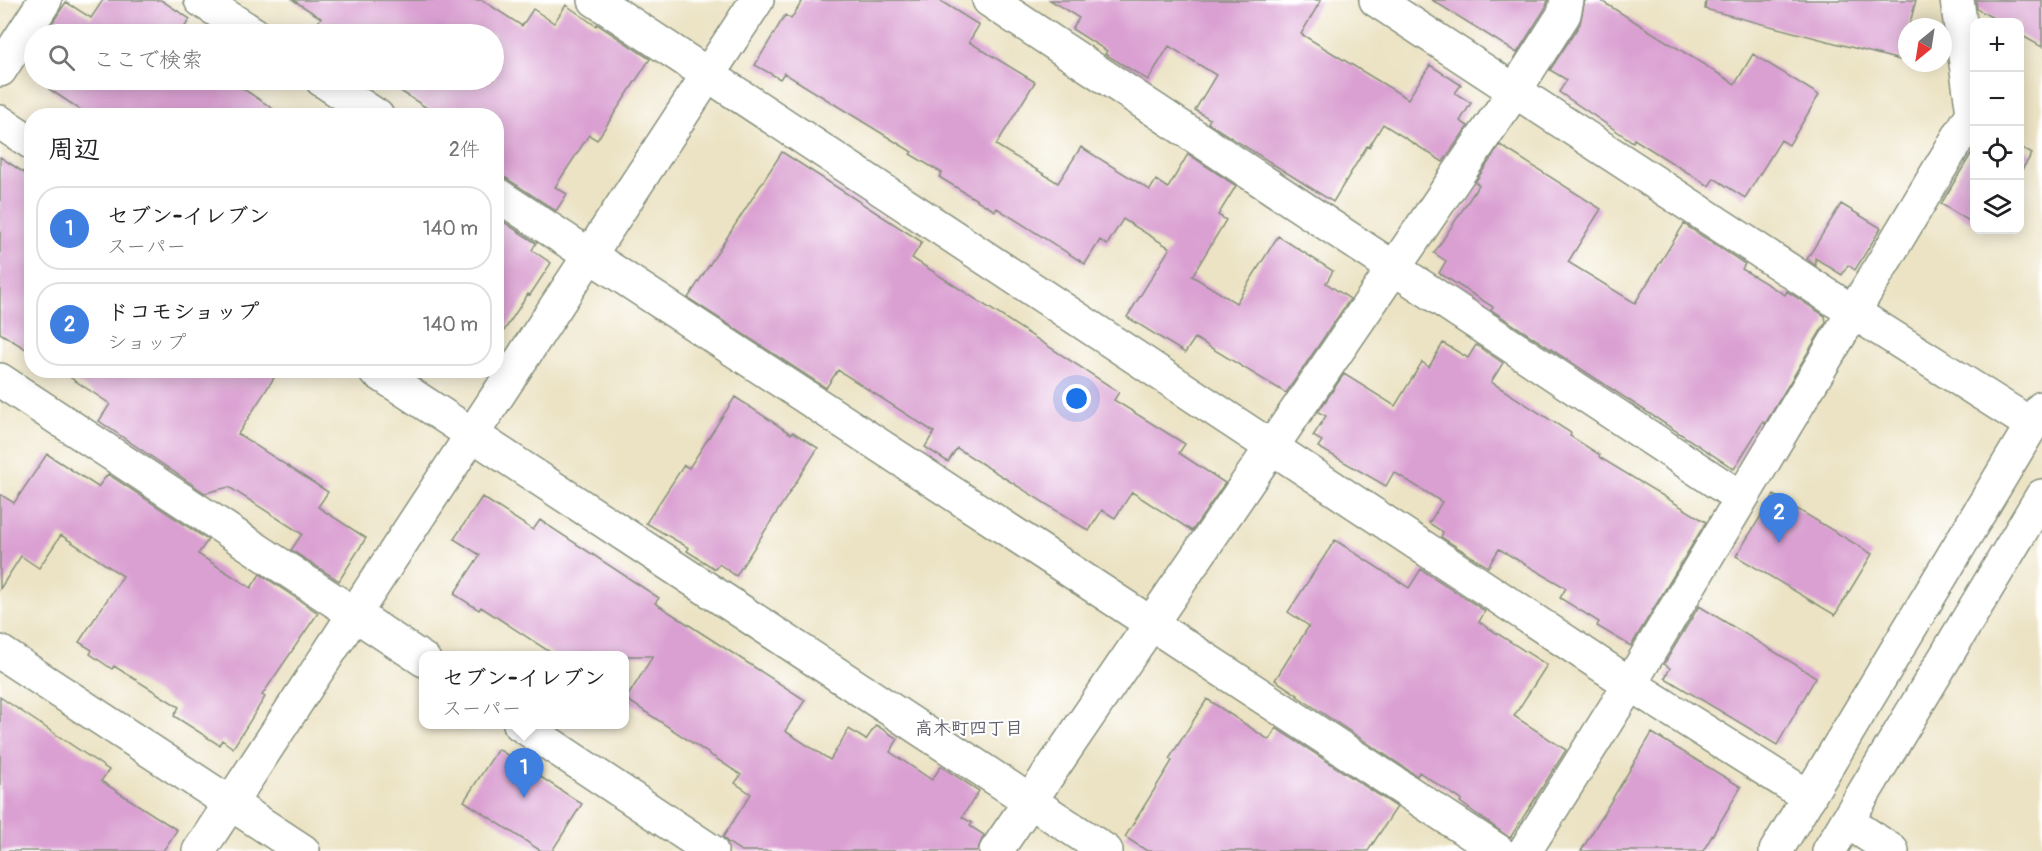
<!DOCTYPE html>
<html lang="ja">
<meta charset="utf-8">
<style>
:root{--surface:#fff;--page:#f6f6f6;--text:#202124;--muted:#757577;--line:#e0e0e0;--accent:#1f6fb2}
body{margin:0;font-family:Pangolin,"Klee One",sans-serif;background:var(--page);color:var(--text)}
.controls{position:absolute;right:18px;top:18px;display:grid;overflow:hidden;border-radius:12px;box-shadow:0 3px 15px #0003}
.controls button{width:54px;height:54px;display:grid;place-items:center;padding:0;border:0;border-bottom:2px solid var(--line);background:var(--surface);color:var(--text);font:30px sans-serif}
.compass{position:absolute;left:1898px;top:18px;width:54px;height:54px;border-radius:50%;background:var(--surface);box-shadow:0 3px 15px #0003;rotate:210deg}
.you{position:absolute;left:1077px;top:399px;width:21px;height:21px;margin:-15px;border:4px solid #fff;border-radius:50%;background:#1a73e8;box-shadow:0 0 0 9px #1a73e833}
.badge{display:grid;place-items:center;width:39px;height:39px;border-radius:50%;background:var(--accent);color:#fff;font-size:20px;font-weight:700}
.pin{position:absolute;translate:-50% -50px;filter:drop-shadow(0 2px 3px #0008)}
.pin::after{content:'';position:absolute;top:32px;width:21px;height:18px;background:inherit;clip-path:polygon(0 0,100% 0,50% 100%)}
.popup{position:absolute;left:419px;top:651px;width:210px;height:78px;box-sizing:border-box;display:grid;place-content:center;border-radius:12px;background:var(--surface);filter:drop-shadow(0 2px 4px #0005);font-size:20px;white-space:nowrap;color:var(--muted)}
.popup b{font-size:22px;color:var(--text)}
.popup::after{content:'';position:absolute;left:50%;top:100%;margin-left:-12px;border:12px solid transparent;border-top-color:var(--surface)}
.list{margin:0;padding:0;list-style:none}
h2{display:flex;justify-content:space-between;align-items:center;height:78px;margin:0;padding:0 24px;font-size:26px}
h2 small{font-size:20px;font-weight:400;color:var(--muted)}
.list li{display:grid;grid-template-columns:39px 1fr auto;gap:18px;align-items:center;box-sizing:border-box;height:84px;margin:0 12px 12px;padding:0 12px;border:2px solid var(--line);border-radius:24px}
.list b{display:block;font-size:22px;white-space:nowrap}
.list p{margin:0;font-size:20px;white-space:nowrap;color:var(--muted)}
.list em{font-size:20px;font-style:normal;color:var(--muted)}
.icon{flex:none;width:33px;height:33px;fill:none;stroke:currentColor;stroke-width:2;stroke-linecap:round;stroke-linejoin:round}
.map{position:relative;flex:none;width:2042px;height:851px;overflow:hidden}
.search{position:absolute;background:var(--surface);box-shadow:0 3px 15px #0003;left:24px;top:24px;width:480px;height:66px;display:flex;align-items:center;gap:15px;box-sizing:border-box;padding:0 21px;border-radius:33px;color:var(--muted);font-size:22px}
.panel{position:absolute;background:var(--surface);box-shadow:0 3px 15px #0003;left:24px;top:108px;width:480px;height:270px;border-radius:24px}
.map>svg:first-child{display:block}
</style>
<div class="map">
<svg width="2042" height="851" viewBox="0 0 2042 851">
<rect width="100%" height="100%" fill="#fff"/>
<filter id="ink" filterUnits="userSpaceOnUse"><feTurbulence type="fractalNoise" baseFrequency=".0167" numOctaves="2"/><feDisplacementMap in="SourceGraphic" scale="12" xChannelSelector="R" yChannelSelector="G"/><feConvolveMatrix kernelMatrix="1 2 1 2 8 2 1 2 1" color-interpolation-filters="sRGB"/></filter>
<filter id="wash" filterUnits="userSpaceOnUse"><feTurbulence type="fractalNoise" baseFrequency=".008" numOctaves="4" result="noise"/><feDisplacementMap in="SourceGraphic" scale="24" xChannelSelector="R" yChannelSelector="G"/><feGaussianBlur stdDeviation="1.35" result="paint"/><feColorMatrix in="noise" values="0 0 0 0 0 0 0 0 0 0 0 0 0 0 0 0 0 1.4 0 .05"/><feComposite in="paint" operator="in"/></filter>
<g filter="url(#wash)">
<rect width="100%" height="100%" fill="#ece3c4"/>
<g id="blocks">
<path fill="#daa0d2" d="M103 0H161L190 19 180 34H45L66 2 91 18Z
M293 0H482L522 26 533 9 554 23 566 5 596 26 597 24 650 59 597 140 589 135 555 187 567 194 556 211 506 178 496 175V116H439L399 90 403 84 396 80H494V34H327L315 27 321 18Z
M803 0H939L979 25 969 42 1035 82 996 145 1058 183 1081 147 1150 190 1156 180 1168 188 1188 154 1236 186 1218 215 1226 220 1192 276 1236 303 1278 236 1333 271 1326 283 1350 299 1286 393 1195 338 1185 353 1127 317 1170 248 1123 219 1107 245 1100 240 1085 264 997 208 995 211 939 177 942 173 910 154 912 152 784 73 780 79 755 65 785 15 791 19Z
M1050 0H1321L1301 34 1408 99 1430 65 1461 85 1455 93 1471 103 1460 121 1468 126 1443 162 1383 124 1369 147 1367 146 1333 202 1208 123 1210 119 1195 110 1216 75 1169 46 1148 80 1105 54 1107 51 1072 29 1079 18Z
M1432 0H1548L1546 7 1517 53Z
M1585 0H1600L1735 84 1753 54 1819 95 1789 145 1781 140 1745 198 1714 178 1709 186 1634 139 1633 142 1559 92 1567 80 1550 70 1580 24Z
M1706 0H1916L1909 27H1907L1900 60 1705 9Z
M1976 0H2042V47L2019 34V22H2000L1977 9Z
M49 80H230L284 116H90L49 89 53 83Z
M1500 145 1601 209 1568 262 1635 303 1684 224 1745 264 1742 269 1785 295 1787 291 1825 316 1826 322 1765 424 1763 422 1734 469 1491 310 1493 307 1439 273 1446 261 1434 253 1479 185 1475 182Z
M2019 146 2032 154 2019 174Z
M1974 149V224L1941 204Z
M782 152 922 242 912 258 1119 392 1114 400 1185 444 1179 453 1225 483 1192 531 1132 492 1115 518 1102 510 1089 531 957 448 948 462 925 447 934 432 838 370 826 388 688 298Z
M0 157 32 178V353L0 333Z
M1841 204 1881 228 1855 270 1848 265 1842 275 1815 258 1816 266 1807 259Z
M496 217 536 243 532 250 551 263 530 295 528 294 496 343Z
M1443 343 1468 358 1476 345 1503 363 1491 382 1571 433 1570 436 1600 455 1599 457 1706 522 1631 646 1597 626 1599 622 1560 598 1566 588 1499 549 1488 567 1441 537 1443 532 1429 523 1442 502 1394 472 1386 486 1318 447 1322 441 1313 436 1326 416 1318 412 1344 374 1395 406 1422 362 1429 367Z
M59 370H279L238 434 328 492 318 507 366 538 339 581 291 550 302 534 229 487 205 493 99 421 110 404Z
M735 397 791 434 793 432 818 448 736 576 719 564 715 569 687 551 689 548 646 523 684 465 689 468Z
M47 454 98 487 108 474 208 540 198 554 251 588 260 574 318 613 262 695 265 697 233 748 222 740 219 745 174 716 179 707 114 666 112 669 90 654 92 650 79 642 123 576 61 535 39 568 21 556 0 589V494L14 503Z
M1774 495 1872 554 1835 615 1736 556Z
M482 497 533 530 540 520 659 598 655 603 805 700 785 731 830 760 849 729 866 740 876 725 898 739 890 752 932 780 941 766 979 791 962 817 972 823 970 826 984 835 977 851H741L727 842 723 837 751 794 735 783 741 775 626 699 653 656H556L481 607 479 610 454 594 480 555 454 539Z
M1335 540 1409 588 1421 569 1485 611 1479 622 1547 665 1514 716 1566 750 1510 838 1460 802 1462 800 1419 772 1417 776 1297 696 1298 695 1275 680 1309 626 1288 612Z
M1699 606 1816 677 1777 745 1665 678 1670 668 1664 664Z
M0 697 109 770 101 781 177 830 163 851H0Z
M1207 699 1269 740 1276 728 1397 807 1368 851H1147L1125 837 1172 761 1169 759Z
M1652 733 1741 787 1703 851H1581Z
M498 749 582 804 552 851H541L464 801Z"/>
</g>
</g>
<g filter="url(#ink)">
<use href="#blocks" fill-opacity="0" stroke="#86907c" stroke-width="1.5"/>
<g fill="none" stroke-linecap="round" stroke-linejoin="round">
<defs>
<path id="street" d="M201 0 254 34
M595 0 1630 684 1809 797
M989 0 1741 498
M1376 0 1853 312 2032 425
M0 70 45 0
M322 80 377 116
M0 122 32 143
M496 194 1498 851
M374 370 1106 851
M0 380 424 660
M520 724 711 851
M1847 821 1892 851
M996 851 1514 92 1564 14 1567 0
M1525 851 1630 684 1973 113 1957 0"/>
<path id="secondary" d="M0 652 303 851
M199 851 757 0
M1776 851 2042 408
M1829 851 2042 496"/>
</defs>
<use href="#street" stroke="#86907c" stroke-width="36"/>
<use href="#secondary" stroke="#86907c" stroke-width="36"/>
<use href="#street" stroke="#fff" stroke-width="33"/>
<use href="#secondary" stroke="#fff" stroke-width="33"/>
</g>
</g>
<g text-anchor="middle" dominant-baseline="central" stroke-width="4.5" stroke-linejoin="round" paint-order="stroke">
<g font-size="18" font-weight="bold" fill="#60606b" stroke="#fff">
<text x="969" y="728">高木町四丁目</text>
</g>
</g>
</svg>
<div class="controls">
<button>+</button>
<button>−</button>
<button><svg class="icon" aria-label="locate" viewBox="0 0 24 24"><circle cx="12" cy="12" r="6"/><path d="M12 2v4M12 18v4M2 12h4M18 12h4"/></svg></button>
<button><svg class="icon" aria-label="layers" viewBox="0 0 24 24"><path d="M12 4l9 5-9 5-9-5zM3 14l9 5 9-5"/></svg></button>
</div>
<svg class="compass" viewBox="-18 -18 36 36"><path d="M0-13l5 13h-10z" fill="#e53935"/><path d="M0 13l5-13h-10z" fill="#757577"/></svg>
<div class="you"></div>
<div class="pin badge" style="left:524px;top:798px;background:#3f7fe0">1</div>
<div class="popup"><b>セブン-イレブン</b>スーパー</div>
<div class="pin badge" style="left:1779px;top:543px;background:#3f7fe0">2</div>
<div class="search"><svg class="icon" aria-label="search" viewBox="0 0 24 24"><circle cx="10" cy="10" r="6"/><path d="M15 15l6 6"/></svg>ここで検索</div>
<section class="panel">
<h2>周辺<small>2件</small></h2>
<ul class="list">
<li><span class="badge" style="background:#3f7fe0">1</span><div><b>セブン-イレブン</b><p>スーパー</p></div><em>140 m</em></li>
<li><span class="badge" style="background:#3f7fe0">2</span><div><b>ドコモショップ</b><p>ショップ</p></div><em>140 m</em></li>
</ul>
</section>
</div>
